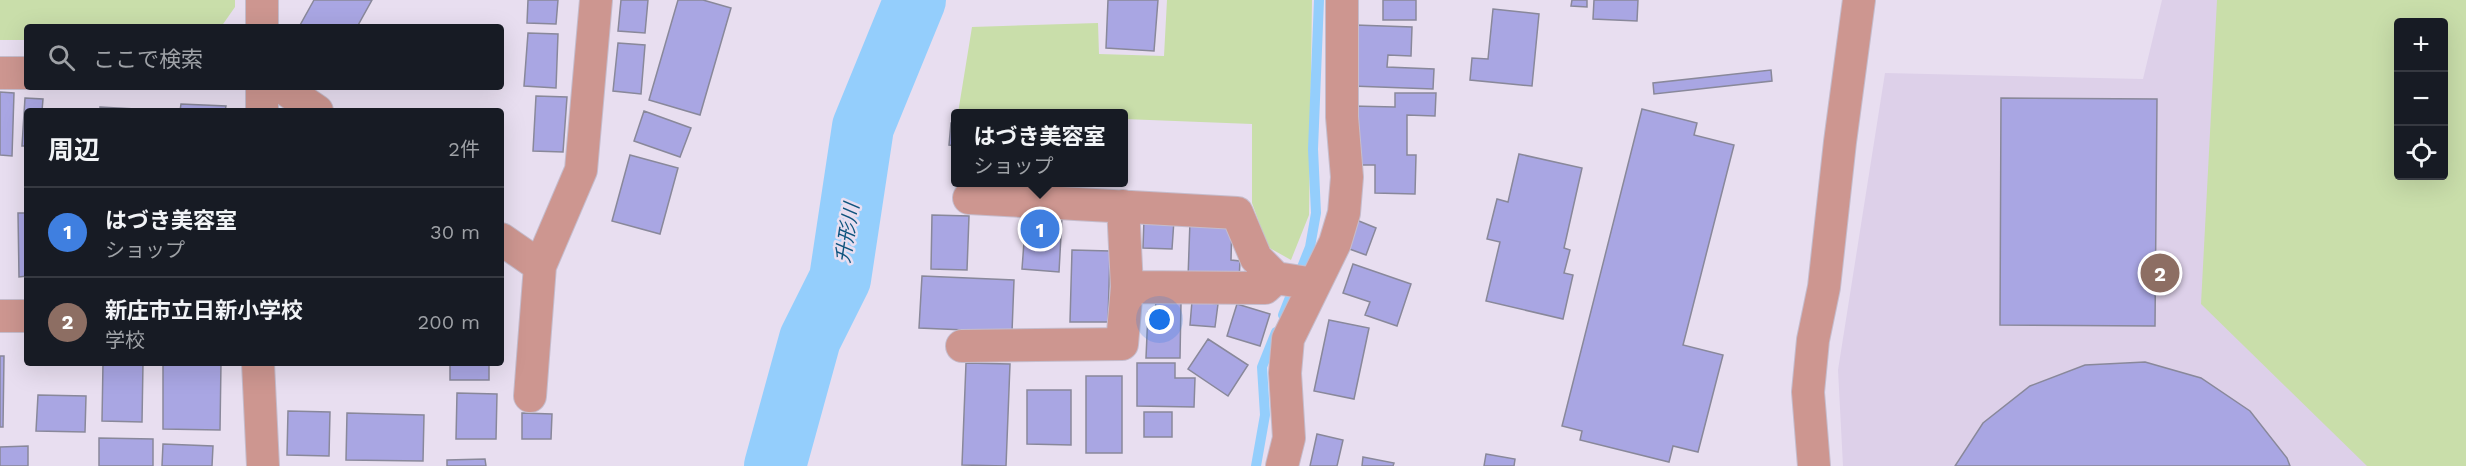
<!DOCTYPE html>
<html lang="ja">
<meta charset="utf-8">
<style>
:root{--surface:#171b24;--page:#20242c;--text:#f1f3f6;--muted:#9ea1a6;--line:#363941;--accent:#7c3aed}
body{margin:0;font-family:"Work Sans","Noto Sans JP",sans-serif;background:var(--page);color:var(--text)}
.controls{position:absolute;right:18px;top:18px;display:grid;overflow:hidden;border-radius:6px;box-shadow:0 6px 24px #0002}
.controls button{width:54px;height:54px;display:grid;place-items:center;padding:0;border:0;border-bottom:2px solid var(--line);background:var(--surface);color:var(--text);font:30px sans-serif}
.you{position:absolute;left:1160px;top:320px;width:21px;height:21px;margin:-15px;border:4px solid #fff;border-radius:50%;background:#1a73e8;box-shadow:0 0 0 9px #1a73e833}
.badge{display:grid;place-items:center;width:39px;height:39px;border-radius:50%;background:var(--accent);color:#fff;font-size:20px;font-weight:700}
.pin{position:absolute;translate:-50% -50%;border:3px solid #fff;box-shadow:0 2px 6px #0006}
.popup{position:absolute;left:951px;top:109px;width:177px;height:78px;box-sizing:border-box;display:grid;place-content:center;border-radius:6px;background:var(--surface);filter:drop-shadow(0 2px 4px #0005);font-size:20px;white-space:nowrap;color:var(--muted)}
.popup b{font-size:22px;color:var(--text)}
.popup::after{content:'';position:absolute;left:50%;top:100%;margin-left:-12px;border:12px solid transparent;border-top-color:var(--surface)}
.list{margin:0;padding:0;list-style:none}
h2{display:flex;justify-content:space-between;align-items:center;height:78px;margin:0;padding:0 24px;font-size:26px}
h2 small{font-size:20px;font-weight:400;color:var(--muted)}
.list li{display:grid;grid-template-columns:39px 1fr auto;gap:18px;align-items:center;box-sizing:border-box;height:90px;padding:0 24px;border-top:2px solid var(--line)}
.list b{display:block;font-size:22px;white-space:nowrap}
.list p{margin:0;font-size:20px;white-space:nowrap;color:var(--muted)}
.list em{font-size:20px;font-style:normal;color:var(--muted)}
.icon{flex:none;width:33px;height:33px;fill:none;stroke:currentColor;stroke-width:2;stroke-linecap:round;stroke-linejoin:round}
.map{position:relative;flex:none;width:2466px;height:466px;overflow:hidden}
.search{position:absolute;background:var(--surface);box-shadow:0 6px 24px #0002;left:24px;top:24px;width:480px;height:66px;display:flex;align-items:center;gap:15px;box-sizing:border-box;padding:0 21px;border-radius:6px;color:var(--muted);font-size:22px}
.panel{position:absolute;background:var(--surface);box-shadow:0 6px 24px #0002;left:24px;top:108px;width:480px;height:258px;border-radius:6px}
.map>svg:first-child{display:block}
</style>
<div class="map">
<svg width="2466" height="466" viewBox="0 0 2466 466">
<rect width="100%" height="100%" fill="#e8def0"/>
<path fill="#ddd0e9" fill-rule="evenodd" d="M2162 0H2466V466H1843L1838 370 1885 73 2143 79ZM2398 22H2444V176H2398Z"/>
<path fill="#c9deaa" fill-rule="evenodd" d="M0 0H235V7L221 27H27V40H0Z
M1167 0H1312L1309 215 1291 260 1268 247 1252 203V124L1124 119V113H958L972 27 1098 23 1099 54 1164 56Z
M2217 0H2466V466H2367L2201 304ZM2444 22V176H2398V22Z"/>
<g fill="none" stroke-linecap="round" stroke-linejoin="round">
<path stroke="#94cefc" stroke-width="10" d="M1283 315 1310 247 1316 213 1313 149 1319 0
M1256 466 1265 415 1262 367 1276 332"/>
<path stroke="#94cefc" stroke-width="62" d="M775 466 810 339 840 279 863 127 915 0"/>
</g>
<path fill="#a9a6e3" stroke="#89889a" stroke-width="1.5" d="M314 0H372L357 27H299Z
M528 0H558L556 24 527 23Z
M621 0H648L645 33 618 31Z
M678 0H703L731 8 700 115 649 100Z
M1108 0H1158L1154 51 1106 48Z
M1383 0H1416V20H1383Z
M1572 0H1587V7L1571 6Z
M1594 0H1638L1637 21 1593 19Z
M1493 9 1539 14 1532 86 1470 80 1472 58 1488 59Z
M1355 25 1412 27 1411 56 1388 55 1387 67 1434 69 1433 89 1352 86Z
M528 33 558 34 556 88 524 86Z
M618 43 645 45 641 94 613 91Z
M1771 70 1772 81 1654 94 1653 83Z
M0 92 14 93 12 156 0 155Z
M1395 93H1436L1435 116 1407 115V155H1416L1415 194 1375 193V165H1352V106L1395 107Z
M536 96 567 97 563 152 533 151Z
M25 98 43 99 42 111H27V146H22Z
M2001 98 2157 99 2155 326 2000 325Z
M181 104 226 106 225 111H180Z
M100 107 153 110V111H100Z
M1642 109 1697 123 1694 135 1734 145 1683 345 1723 355 1698 452 1673 446 1669 462 1580 440 1582 431 1562 426Z
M644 111 691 128 680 157 634 141Z
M951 123H956V146L949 145Z
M1519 154 1582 168 1564 248 1570 250 1564 273 1573 275 1563 319 1486 301 1500 242 1487 239 1497 199 1508 202Z
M630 155 678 168 660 234 612 221Z
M18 213H27V276L19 277Z
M932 215 969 216 967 270 931 269Z
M1026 215 1062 217 1059 272 1022 269Z
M1144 219 1174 220 1172 249 1143 248Z
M1354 219 1376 228 1366 255 1344 247Z
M1190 221 1232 223 1231 260 1240 261 1239 280 1188 278Z
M1072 250 1110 251 1108 322H1070Z
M1353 264 1411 284 1397 326 1365 315 1370 302 1343 293Z
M922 276 1014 280 1012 332 919 328Z
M1192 301 1218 304 1215 327 1190 325Z
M1156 302 1181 303 1180 358H1146L1148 312H1155Z
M1237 304 1270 314 1260 346 1227 336Z
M1329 320 1369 328 1354 399 1314 391Z
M1208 339 1248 365 1228 396 1188 369Z
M0 356H4L3 427H0Z
M2145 362 2201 378 2250 411 2287 458 2290 466H1955L1983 423 2030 386 2085 365Z
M103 363H143L142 422 102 421Z
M163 363H221L220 430 163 429Z
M450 363H489V380H450Z
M966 363 1010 364 1006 466 962 465Z
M1137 363H1175V378H1195L1194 407 1137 406Z
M1086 376H1122V453H1086Z
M1027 390H1071V445L1027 444Z
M457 393 497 394 496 439H456Z
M38 395 86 396 85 432 36 431Z
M288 411 330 412 329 456 287 455Z
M1144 412H1172V437H1144Z
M347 413 424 415 423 461 346 460Z
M522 413 552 414 551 439H522Z
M1317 434 1343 440 1337 466H1310Z
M99 438 153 439V466H99Z
M163 444 213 446 212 466H162Z
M28 446V466H0V447Z
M1486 454 1515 459 1514 466H1484Z
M1363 457 1394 463 1393 466H1362Z
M485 459 486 466H447V460Z"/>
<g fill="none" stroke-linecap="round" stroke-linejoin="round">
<defs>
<path id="minor" d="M262 0V27
M0 73H27
M282 87 317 111
M262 111V87
M969 198 1237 213 1256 258 1276 278 1314 284
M501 239 540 266 581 170 596 0
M1127 287 1265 288 1276 278
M0 316H27
M962 346 1122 344 1127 287 1123 206
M258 363 263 466
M530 396 540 266
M1282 466 1289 438 1285 373 1288 339 1335 243 1344 213 1347 177 1342 117V0
M1814 466 1808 392 1813 340 1824 287 1840 142 1859 0"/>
</defs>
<use href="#minor" stroke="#c5bccc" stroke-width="34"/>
<use href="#minor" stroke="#cd9690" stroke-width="32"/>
</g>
<g text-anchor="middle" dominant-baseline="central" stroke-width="5" stroke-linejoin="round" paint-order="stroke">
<g font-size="20" font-style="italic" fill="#0f547e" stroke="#e8def0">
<text transform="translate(847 233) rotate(-81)">升形川</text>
</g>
</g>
</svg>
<div class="controls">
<button>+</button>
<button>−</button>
<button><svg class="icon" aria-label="locate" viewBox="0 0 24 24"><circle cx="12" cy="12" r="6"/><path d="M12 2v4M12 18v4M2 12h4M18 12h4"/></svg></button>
</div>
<div class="you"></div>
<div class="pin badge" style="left:1040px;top:229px;background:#3f7fe0">1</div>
<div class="popup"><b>はづき美容室</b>ショップ</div>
<div class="pin badge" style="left:2160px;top:273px;background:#8d6e63">2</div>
<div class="search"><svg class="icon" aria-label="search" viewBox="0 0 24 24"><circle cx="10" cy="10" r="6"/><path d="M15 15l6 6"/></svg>ここで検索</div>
<section class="panel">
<h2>周辺<small>2件</small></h2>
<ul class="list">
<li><span class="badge" style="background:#3f7fe0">1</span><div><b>はづき美容室</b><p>ショップ</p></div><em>30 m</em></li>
<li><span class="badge" style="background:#8d6e63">2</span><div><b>新庄市立日新小学校</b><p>学校</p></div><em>200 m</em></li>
</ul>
</section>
</div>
